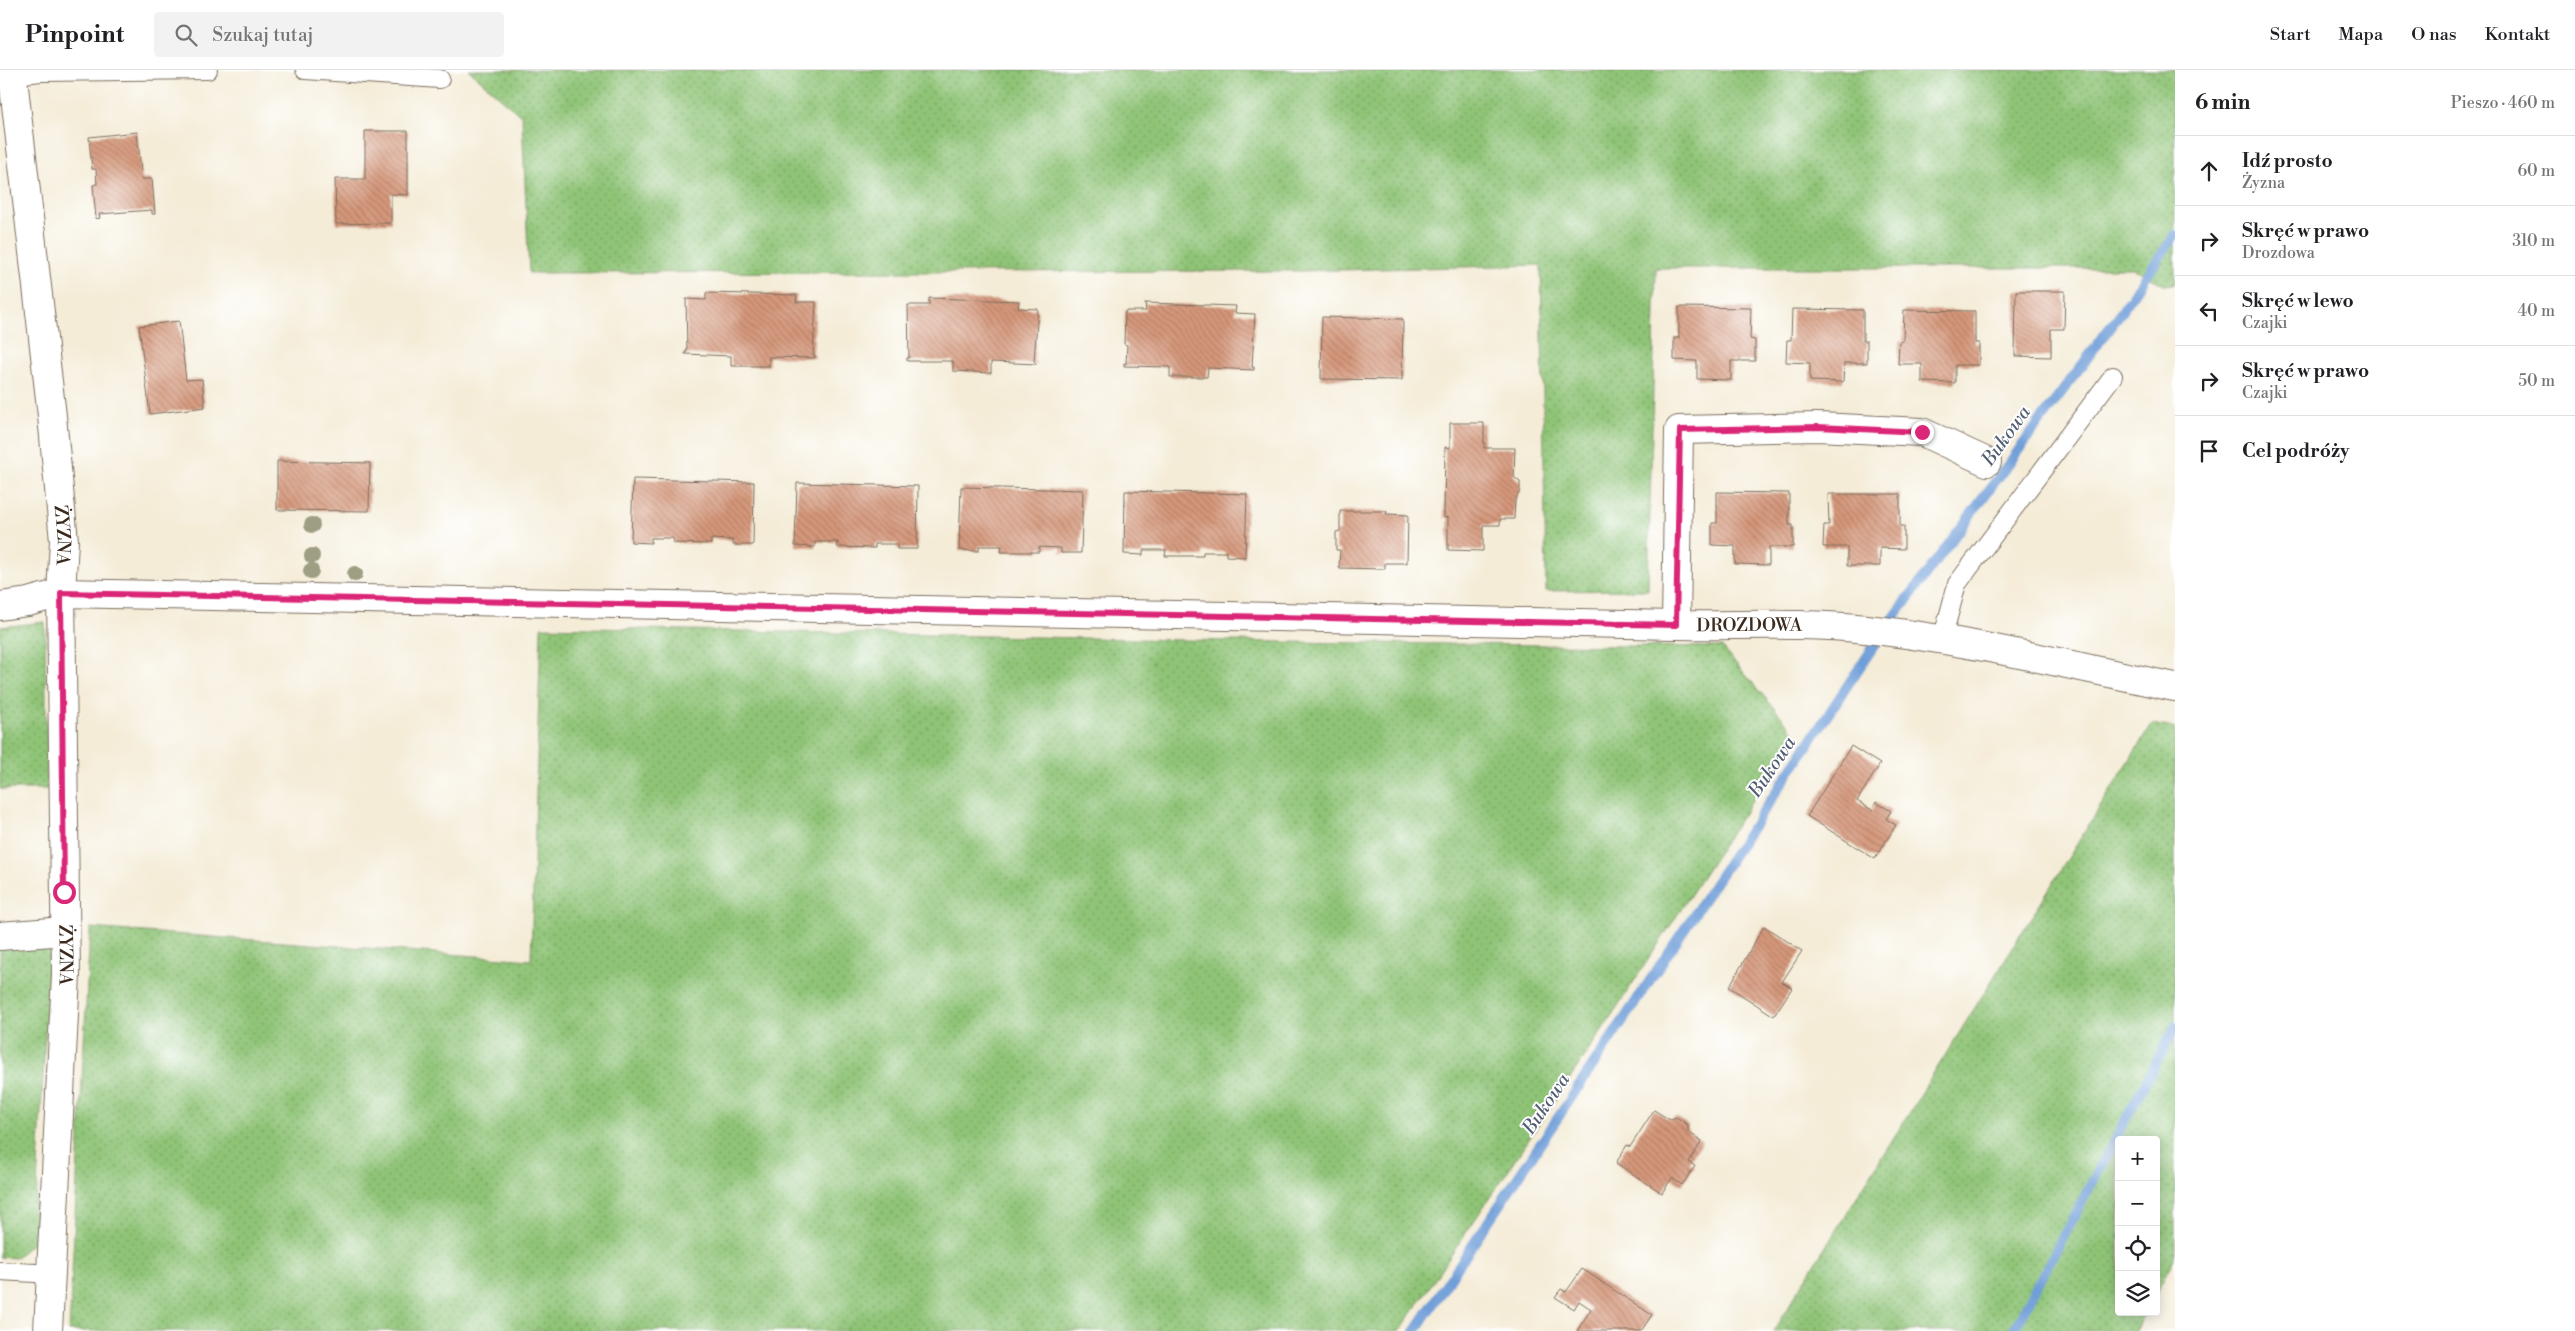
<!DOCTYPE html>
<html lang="pl">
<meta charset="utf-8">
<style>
:root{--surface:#fff;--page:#f2f2f2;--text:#202124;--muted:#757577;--line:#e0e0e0}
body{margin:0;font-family:"Libre Bodoni",serif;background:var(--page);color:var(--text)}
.controls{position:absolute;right:15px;bottom:15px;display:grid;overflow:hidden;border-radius:5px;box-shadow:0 2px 12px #0003}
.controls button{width:45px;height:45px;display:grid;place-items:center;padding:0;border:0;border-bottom:1px solid var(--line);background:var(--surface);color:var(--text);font:25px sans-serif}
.stop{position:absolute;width:15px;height:15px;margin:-11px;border:4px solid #db2777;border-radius:50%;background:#fff}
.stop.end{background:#db2777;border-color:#fff;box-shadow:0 1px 5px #0008}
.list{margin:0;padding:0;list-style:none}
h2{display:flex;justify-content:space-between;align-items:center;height:65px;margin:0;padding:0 20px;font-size:21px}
h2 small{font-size:16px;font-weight:400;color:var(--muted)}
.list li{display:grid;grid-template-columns:32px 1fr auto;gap:15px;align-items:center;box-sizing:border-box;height:70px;padding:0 20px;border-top:1px solid var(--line)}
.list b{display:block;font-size:19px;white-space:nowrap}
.list p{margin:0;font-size:16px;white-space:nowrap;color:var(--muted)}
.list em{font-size:16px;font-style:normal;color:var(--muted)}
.icon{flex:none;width:28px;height:28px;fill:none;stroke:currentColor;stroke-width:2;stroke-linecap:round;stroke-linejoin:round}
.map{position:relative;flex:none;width:2175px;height:1261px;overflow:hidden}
header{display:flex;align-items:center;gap:30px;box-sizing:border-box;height:70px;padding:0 25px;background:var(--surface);border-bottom:1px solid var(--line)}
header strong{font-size:24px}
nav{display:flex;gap:28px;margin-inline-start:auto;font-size:18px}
.search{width:350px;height:45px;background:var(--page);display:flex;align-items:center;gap:12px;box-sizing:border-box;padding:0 18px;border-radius:5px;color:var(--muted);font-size:19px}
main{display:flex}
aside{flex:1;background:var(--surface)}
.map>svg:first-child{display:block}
</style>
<header>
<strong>Pinpoint</strong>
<div class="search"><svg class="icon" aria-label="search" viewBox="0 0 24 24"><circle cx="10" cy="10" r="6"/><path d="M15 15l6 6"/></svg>Szukaj tutaj</div>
<nav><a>Start</a><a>Mapa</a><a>O nas</a><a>Kontakt</a></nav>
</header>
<main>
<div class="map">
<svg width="2175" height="1261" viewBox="0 0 2175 1261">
<defs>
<pattern id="grass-dots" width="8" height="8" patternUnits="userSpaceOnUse" patternTransform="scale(1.25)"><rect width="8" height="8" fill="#8fc477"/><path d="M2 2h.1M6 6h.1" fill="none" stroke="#769f61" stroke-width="1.8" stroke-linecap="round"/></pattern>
<pattern id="building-back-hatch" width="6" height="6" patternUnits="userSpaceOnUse" patternTransform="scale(1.25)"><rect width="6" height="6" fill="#d6987b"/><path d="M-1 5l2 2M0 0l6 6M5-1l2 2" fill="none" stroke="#af7c64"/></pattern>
</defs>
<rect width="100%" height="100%" fill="#fff"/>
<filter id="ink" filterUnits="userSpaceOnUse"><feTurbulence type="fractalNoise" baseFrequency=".02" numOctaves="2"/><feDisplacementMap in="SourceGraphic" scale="10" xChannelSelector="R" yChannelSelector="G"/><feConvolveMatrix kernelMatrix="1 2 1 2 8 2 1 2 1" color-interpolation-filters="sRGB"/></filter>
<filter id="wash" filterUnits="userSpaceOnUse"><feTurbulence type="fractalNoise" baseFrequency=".0096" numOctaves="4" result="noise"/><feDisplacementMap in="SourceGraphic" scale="20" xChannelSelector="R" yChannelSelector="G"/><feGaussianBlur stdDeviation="1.12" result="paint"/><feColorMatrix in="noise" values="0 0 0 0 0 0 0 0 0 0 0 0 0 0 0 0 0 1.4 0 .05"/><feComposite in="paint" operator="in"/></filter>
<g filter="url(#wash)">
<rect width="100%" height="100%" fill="#f4ecd7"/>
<path fill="url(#grass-dots)" stroke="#65774a" d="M469 0H2175V214L2164 215 2133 198H1656L1648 520 1546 521 1541 195 1299 201 529 203 522 47Z
M45 552 47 719H0V557Z
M541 557 1283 572 1722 577 1796 664 1585 986 1400 1261H69L90 858 531 890Z
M2152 654 2175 658V1189L2156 1224V1070H2119V1242H2146L2136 1261H1773Z
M50 874 34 1172 15 1188 0 1187V878Z"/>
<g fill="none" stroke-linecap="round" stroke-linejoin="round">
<path stroke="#709ed8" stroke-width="10" d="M1415 1261 1884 561 2117 248 2175 165
M2013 1261 2175 957"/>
</g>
<g id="blocks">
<path fill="url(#building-back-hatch)" d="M365 61H408V125L391 124V153L336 154 335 109H365Z
M137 62 142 109H152L155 144H152V140L99 144 100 148 96 149 93 115 97 114 96 99H92L89 67Z
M2016 221H2065L2064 259H2051V287L2015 286Z
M706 223 797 225 796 232H816L813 285H815V288L769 287V296H731V286L685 284V282H687L686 229 706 230Z
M929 228 1019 231 1018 238 1038 239 1034 291 1037 294 991 292V303L953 301V291H907V288H909L908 235H929Z
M1145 233 1236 236 1235 243 1255 244 1252 297H1254V300L1208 298 1207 307H1170V297L1124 296V293L1126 294 1127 275 1124 274 1125 241H1146Z
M1679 237 1751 238 1750 269 1755 270V291H1731V310L1697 309V291L1674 290V268H1679Z
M1792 239 1863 240V271H1867V293H1844L1843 312 1810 311V293L1786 292 1787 270H1791Z
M1904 240 1975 241V273H1979V295H1955V313L1922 312V294H1898L1899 272 1903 271Z
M1322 247 1403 249 1402 310 1321 309Z
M179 251 186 310 202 309 205 337 150 344 139 256Z
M1450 353H1484V378H1515L1514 407 1520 412V421L1515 430 1514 449H1500V455H1483V481L1448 480V447L1444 448 1445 377 1450 378Z
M277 391 370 393 369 441 277 440Z
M633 409 754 412 753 475H733V470L711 469V474L673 473V468H651V473L631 472Z
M797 413 918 416 917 479H897V474H875V478L837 477 838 472H815V477L795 476Z
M961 417 1083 420 1081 483H1061V478L1039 477V482H1001L1002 476H979V481L959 480Z
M1125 421 1247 424 1245 487 1226 486V482H1203V486H1165L1166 480H1143V485L1124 484Z
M1717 422 1789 423V455H1793V477H1769V495L1735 494V476L1712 475V453H1717Z
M1828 424H1900V456H1904V479L1880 478V496H1847V477H1823L1824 455H1829Z
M1340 441H1387L1386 444 1408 445 1407 493H1385V499L1339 498 1340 480H1336V462L1340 461Z
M1851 676 1880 694 1857 731 1872 740 1876 732 1891 741 1886 749 1896 755 1875 789 1807 746Z
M1764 856 1802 881 1782 912 1792 918 1774 946 1729 917Z
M1654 1040 1670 1050 1676 1047 1688 1055V1062L1702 1071 1689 1092 1695 1096 1682 1115 1672 1108 1662 1123 1616 1093 1627 1075 1630 1077Z
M1582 1199 1652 1245 1641 1261H1577L1591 1239 1579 1231 1574 1239 1555 1227 1561 1219 1566 1222Z"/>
</g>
</g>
<g filter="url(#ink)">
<use href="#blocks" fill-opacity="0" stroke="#7c6e5f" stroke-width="1"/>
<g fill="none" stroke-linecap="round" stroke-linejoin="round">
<defs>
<path id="lane" d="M305 0 440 9
M13 5 41 2 208 0
M1942 570 1957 514 2113 306
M0 1201 53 1204"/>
<g id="street">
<path id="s1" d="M12 0 52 346 64 471 61 523 66 905 48 1261"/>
<path id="s2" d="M0 536 28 532 61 523 1676 555C1739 556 1803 552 1866 559 1969 570 2073 596 2175 617"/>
<path d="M1676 555 1679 360 1818 357 1922 362 1987 392"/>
<path d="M0 866 65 861"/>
</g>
</defs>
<use href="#lane" stroke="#7c6e5f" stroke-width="20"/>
<use href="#street" stroke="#7c6e5f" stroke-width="30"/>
<use href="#lane" stroke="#fff" stroke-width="18"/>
<use href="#street" stroke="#fff" stroke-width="28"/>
</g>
<g fill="#9e9f82">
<circle cx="312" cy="455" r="8"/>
<circle cx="312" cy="486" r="8"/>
<circle cx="311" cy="501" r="8"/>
<circle cx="355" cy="504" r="8"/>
</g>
</g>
<g fill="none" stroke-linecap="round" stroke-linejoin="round" filter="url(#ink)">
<path stroke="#db2777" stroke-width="6" d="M64 822 61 523 1676 555 1680 360 1818 357 1922 362"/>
</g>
<g text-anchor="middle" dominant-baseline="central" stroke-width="4" stroke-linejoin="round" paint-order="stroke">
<g font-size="18" fill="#3b2a1e" stroke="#fff">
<text stroke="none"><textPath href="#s1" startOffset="468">ŻYZNA</textPath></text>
<text stroke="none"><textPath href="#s2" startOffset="1751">DROZDOWA</textPath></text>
<text stroke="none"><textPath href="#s1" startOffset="888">ŻYZNA</textPath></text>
</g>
<g font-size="19" font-style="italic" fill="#535e72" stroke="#fff">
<text transform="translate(2006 366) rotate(-54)">Bukowa</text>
<text transform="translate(1772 697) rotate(-56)">Bukowa</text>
<text transform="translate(1546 1034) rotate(-56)">Bukowa</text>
</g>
</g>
</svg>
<div class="controls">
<button>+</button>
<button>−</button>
<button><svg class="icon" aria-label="locate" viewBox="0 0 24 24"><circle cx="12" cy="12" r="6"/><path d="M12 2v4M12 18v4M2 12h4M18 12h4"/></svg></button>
<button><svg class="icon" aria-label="layers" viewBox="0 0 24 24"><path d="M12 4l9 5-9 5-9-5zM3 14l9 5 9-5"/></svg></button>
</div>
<div class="stop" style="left:64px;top:822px"></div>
<div class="stop end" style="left:1922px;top:362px"></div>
</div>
<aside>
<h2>6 min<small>Pieszo · 460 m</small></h2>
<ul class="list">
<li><svg class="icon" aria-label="ahead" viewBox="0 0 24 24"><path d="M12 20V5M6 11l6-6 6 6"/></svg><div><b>Idź prosto</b><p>Żyzna</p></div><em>60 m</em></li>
<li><svg class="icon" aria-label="right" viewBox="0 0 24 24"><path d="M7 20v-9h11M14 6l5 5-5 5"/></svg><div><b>Skręć w prawo</b><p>Drozdowa</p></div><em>310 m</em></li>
<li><svg class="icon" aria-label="left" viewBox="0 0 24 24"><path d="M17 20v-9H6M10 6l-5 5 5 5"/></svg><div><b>Skręć w lewo</b><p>Czajki</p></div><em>40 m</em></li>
<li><svg class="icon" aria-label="right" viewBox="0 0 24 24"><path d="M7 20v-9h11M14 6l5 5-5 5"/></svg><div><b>Skręć w prawo</b><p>Czajki</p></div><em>50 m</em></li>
<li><svg class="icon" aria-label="arrive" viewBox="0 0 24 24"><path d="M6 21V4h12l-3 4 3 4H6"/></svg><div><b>Cel podróży</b></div></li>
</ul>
</aside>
</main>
